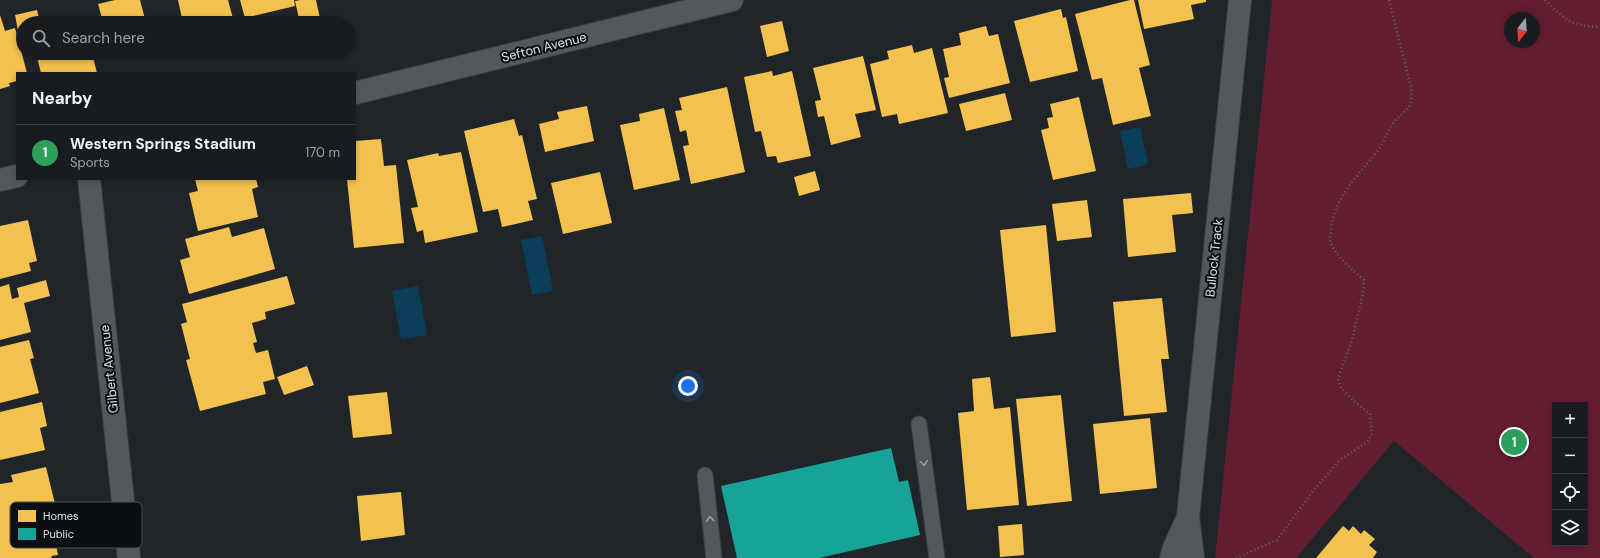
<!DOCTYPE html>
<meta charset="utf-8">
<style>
:root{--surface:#181c20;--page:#25292d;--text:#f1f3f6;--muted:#9fa1a5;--line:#363a3e;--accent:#d93025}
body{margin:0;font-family:"DM Sans",sans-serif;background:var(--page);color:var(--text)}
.controls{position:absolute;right:12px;bottom:12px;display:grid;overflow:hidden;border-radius:0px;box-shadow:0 2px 6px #0003}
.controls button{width:36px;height:36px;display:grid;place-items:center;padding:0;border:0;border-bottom:1px solid var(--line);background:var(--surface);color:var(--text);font:20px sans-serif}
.compass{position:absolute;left:1504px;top:12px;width:36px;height:36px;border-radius:50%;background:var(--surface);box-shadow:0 2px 6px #0003;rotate:197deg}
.you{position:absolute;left:688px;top:386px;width:14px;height:14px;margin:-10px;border:3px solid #fff;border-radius:50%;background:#1a73e8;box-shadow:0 0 0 6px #1a73e833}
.badge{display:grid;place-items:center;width:26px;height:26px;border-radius:50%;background:var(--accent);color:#fff;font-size:13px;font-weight:700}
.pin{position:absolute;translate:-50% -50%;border:2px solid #fff;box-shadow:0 1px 4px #0006}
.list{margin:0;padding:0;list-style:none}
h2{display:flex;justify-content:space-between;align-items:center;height:52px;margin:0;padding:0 16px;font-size:17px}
h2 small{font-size:13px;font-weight:400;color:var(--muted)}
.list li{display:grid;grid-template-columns:26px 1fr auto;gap:12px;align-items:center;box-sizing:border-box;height:56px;padding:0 16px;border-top:1px solid var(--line)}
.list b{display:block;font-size:15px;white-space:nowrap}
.list p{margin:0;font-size:13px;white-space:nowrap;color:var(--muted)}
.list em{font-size:13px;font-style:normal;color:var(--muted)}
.icon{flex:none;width:22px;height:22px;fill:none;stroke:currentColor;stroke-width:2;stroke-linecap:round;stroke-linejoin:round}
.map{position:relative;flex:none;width:1600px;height:558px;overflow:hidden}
.search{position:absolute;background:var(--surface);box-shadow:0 2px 6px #0003;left:16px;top:16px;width:340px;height:44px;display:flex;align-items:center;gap:10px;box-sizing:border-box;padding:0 14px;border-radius:22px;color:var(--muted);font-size:15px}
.panel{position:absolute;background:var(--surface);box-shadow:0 2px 6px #0003;left:16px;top:72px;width:340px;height:108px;border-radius:0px}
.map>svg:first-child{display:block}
</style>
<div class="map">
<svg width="1600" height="558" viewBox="0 0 1600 558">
<rect width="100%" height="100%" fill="#20252a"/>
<path fill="#621d31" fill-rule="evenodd" d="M1272 0H1600V558H1534L1394 441 1296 558H1215ZM1510 18H1534V42H1510ZM1555 405H1585V543H1555Z"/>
<path fill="#0b3e59" d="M1140 127 1148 164 1128 169 1120 131Z
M542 236 553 291 532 295 521 240Z
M418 286 427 335 401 339 392 291Z"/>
<path fill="#f2c14e" d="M115 0H140L146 23H97L96 20 102 18 98 4Z
M178 0H228L234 22 183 23Z
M240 0H294L295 6 245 18Z
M300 0H316L321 23H300L295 1Z
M1130 0H1134L1150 65 1139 68 1151 116 1113 125 1102 78 1092 80 1075 14Z
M1138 0H1206V2L1191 5 1194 19 1144 29Z
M1061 9 1063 18 1066 17 1078 71 1030 82 1014 21Z
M37 10 40 23H23V40L20 41 15 15Z
M0 15 5 31 15 28 27 73H17V81L9 83 10 86 0 89Z
M782 21 789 51 767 57 760 26Z
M986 26 989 36 998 34 1010 83 949 98 944 78 949 77 943 49 961 45 959 33Z
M912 45 914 53 932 48 948 113 899 124 897 114 882 117 870 64 889 59 887 51Z
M36 53H92L97 73H41Z
M863 56 876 110 855 114 861 137 831 145 824 116 818 117 815 101 821 100 813 68Z
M772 71 773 76 792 71 811 156 778 163 776 156 767 157 761 131 755 132 744 77Z
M727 87 745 172 691 184 683 146 689 145 686 130 680 132 675 111 682 110 679 98Z
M1005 93 1012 120 966 131 959 104Z
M1079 97 1096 171 1053 180 1041 130 1049 128 1047 118 1053 117 1050 104Z
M587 106 594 141 545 152 539 124 559 119 557 112Z
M664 108 680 180 634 190 620 125 640 121 639 114Z
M514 119 519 136 522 135 537 199 528 201 533 220 502 227 498 209 483 212 464 131Z
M381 139 384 166 396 165 404 243 354 248 347 179H355V141Z
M461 152 478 232 425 243 423 230 417 232 411 208 418 207 407 160 438 153 439 156Z
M815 171 820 190 799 196 794 177Z
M600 172 612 223 563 234 551 183Z
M195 179H256L258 187 252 189 258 217 198 231 189 193 198 191Z
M1191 193 1193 213 1172 215 1176 252 1128 257 1123 199Z
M1087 200 1092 237 1057 241 1052 204Z
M28 220 37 261 29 263 31 271 0 279V226Z
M1046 225 1056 332 1011 337 1000 230Z
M229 227 232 237 264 228 275 269 189 294 180 260 190 257 185 239Z
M287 276 295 304 265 312 266 319 252 323 257 342 253 343 256 353 268 350 275 379 263 382 266 394 200 411 186 360 190 359 181 324 187 322 182 304Z
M46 280 50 296 24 303 31 332 0 340V287L9 284 12 299 19 297 17 288Z
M1162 298 1169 359H1161L1167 412 1124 416 1113 302Z
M29 340 34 358 30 359 39 393 0 403V347Z
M307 366 314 385 284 395 277 377Z
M990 377 994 409 1010 407 1019 505 967 510 958 413 974 411 972 379Z
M387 392 392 434 353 438 348 396Z
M1061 395 1072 501 1027 506 1016 399Z
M42 402 47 426 40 428 45 450 0 460V412Z
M1150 418 1157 488 1100 494 1093 424Z
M46 467 55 504 49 505 58 555 51 556 52 558H0V484L13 482 11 475Z
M401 492 405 535 361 541 357 496Z
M1022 524 1024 555 1000 557 998 526Z
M1343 526 1349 531 1353 526 1361 534 1364 530 1375 539 1369 545 1377 552 1373 558H1316Z"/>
<path fill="#17a398" d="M891 448 899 482 908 480 920 535 819 558H737L721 486Z"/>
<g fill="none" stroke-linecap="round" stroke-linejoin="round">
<defs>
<path id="lane" d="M919 424 937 558
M705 475 714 558"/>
<path id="street" d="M355 93 732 0
M89 179 129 558
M0 180 17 176"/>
<path id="secondary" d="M1171 558 1174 548 1188 517
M1193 558 1188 517 1240 0"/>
</defs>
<use href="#lane" stroke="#3d4045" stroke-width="17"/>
<use href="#street" stroke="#3d4045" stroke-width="24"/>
<use href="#secondary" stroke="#3d4045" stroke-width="24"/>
<path stroke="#5f6265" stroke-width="2.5" stroke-dasharray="1 3" stroke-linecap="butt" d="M1545 0C1568 21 1567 25 1600 27
M1236 558 1277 540 1313 491 1340 460 1367 442 1372 435 1370 414 1354 401 1341 388 1338 379 1352 340 1363 293 1364 280C1351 269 1339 259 1331 244 1329 240 1330 236 1331 232 1333 197 1359 175 1379 149 1385 141 1387 130 1394 122 1407 107 1413 111 1411 87L1389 0"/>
<use href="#lane" stroke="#54585b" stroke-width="15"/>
<use href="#street" stroke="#54585b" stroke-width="22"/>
<use href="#secondary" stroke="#54585b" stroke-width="22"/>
</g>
<defs><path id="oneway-chevron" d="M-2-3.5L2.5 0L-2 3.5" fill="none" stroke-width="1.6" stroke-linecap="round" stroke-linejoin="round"/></defs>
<g stroke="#989da1">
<use href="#oneway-chevron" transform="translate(924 463) rotate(82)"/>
<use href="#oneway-chevron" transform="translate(710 519) rotate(-96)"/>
</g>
<g text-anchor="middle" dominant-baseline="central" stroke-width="4" stroke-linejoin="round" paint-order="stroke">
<g font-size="13" fill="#dce2e7" stroke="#0a0f11">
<text transform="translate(544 47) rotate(-14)">Sefton Avenue</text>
<text transform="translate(1214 258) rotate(-84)">Bullock Track</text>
<text transform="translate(109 369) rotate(-96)">Gilbert Avenue</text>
</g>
</g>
<rect x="10" y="502" width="132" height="46" rx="6" fill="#0a0f11" stroke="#494e51" stroke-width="1"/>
<rect x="18" y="510" width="18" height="12" fill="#f2c14e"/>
<rect x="18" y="528" width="18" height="12" fill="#17a398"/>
<g font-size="11" fill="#dce2e7">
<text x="43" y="520">Homes</text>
<text x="43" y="538">Public</text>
</g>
</svg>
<div class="controls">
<button>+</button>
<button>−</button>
<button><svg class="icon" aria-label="locate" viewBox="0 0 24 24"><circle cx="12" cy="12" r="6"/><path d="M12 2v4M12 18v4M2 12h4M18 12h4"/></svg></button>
<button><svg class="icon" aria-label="layers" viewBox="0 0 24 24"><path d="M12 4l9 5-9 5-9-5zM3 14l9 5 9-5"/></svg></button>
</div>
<svg class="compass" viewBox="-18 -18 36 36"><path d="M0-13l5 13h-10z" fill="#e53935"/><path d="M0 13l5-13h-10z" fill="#9fa1a5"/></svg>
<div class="you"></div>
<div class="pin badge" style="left:1514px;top:442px;background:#2e9e5b">1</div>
<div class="search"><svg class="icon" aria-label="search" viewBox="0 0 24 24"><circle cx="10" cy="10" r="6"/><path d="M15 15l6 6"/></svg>Search here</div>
<section class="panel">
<h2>Nearby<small></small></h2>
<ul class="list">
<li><span class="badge" style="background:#2e9e5b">1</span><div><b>Western Springs Stadium</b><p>Sports</p></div><em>170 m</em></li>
</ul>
</section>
</div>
